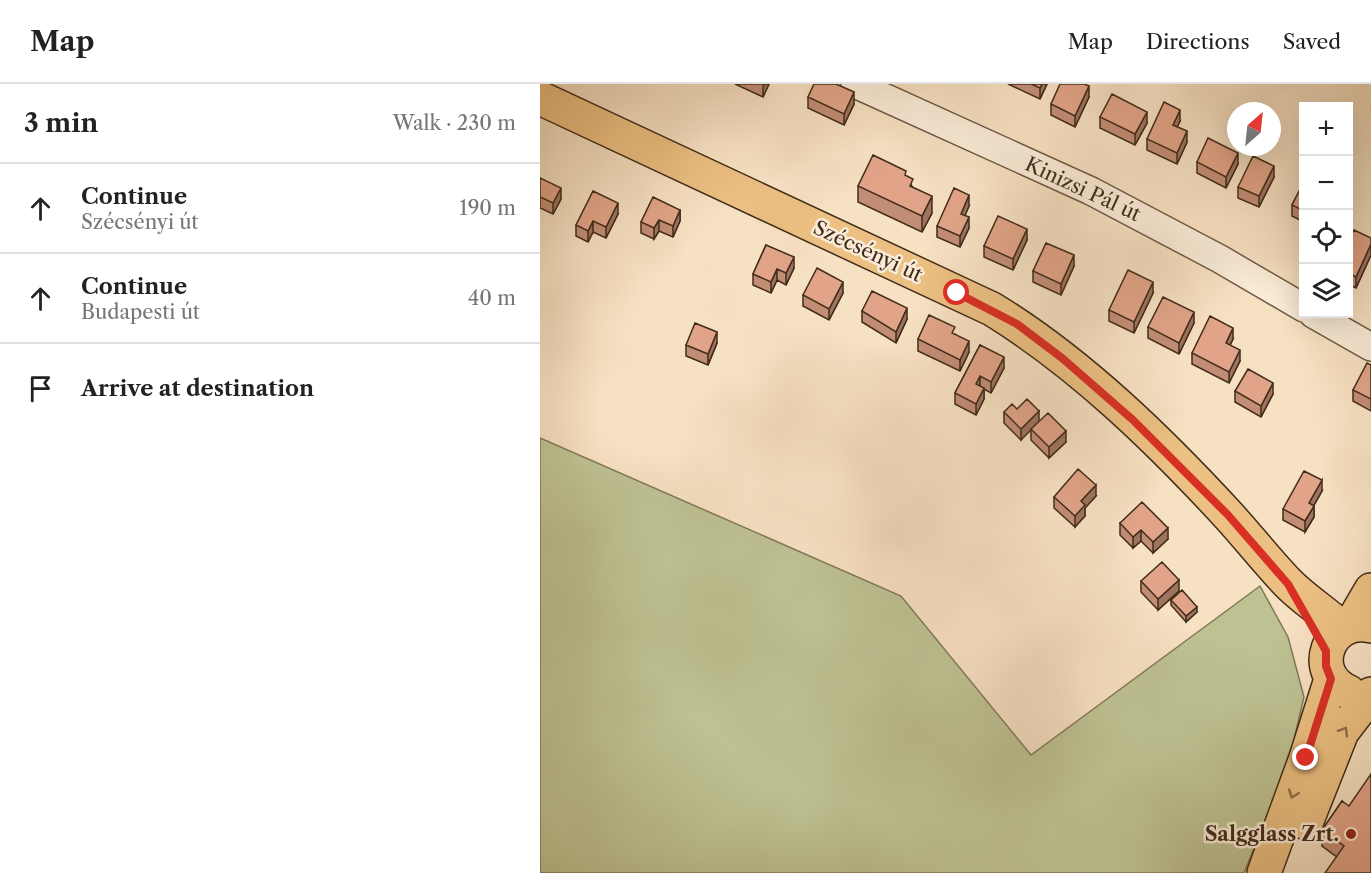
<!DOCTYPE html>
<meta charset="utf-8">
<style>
:root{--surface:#fff;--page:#f6f6f6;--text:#222;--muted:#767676;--line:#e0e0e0}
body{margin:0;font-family:"Libre Caslon Text",serif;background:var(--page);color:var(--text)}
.controls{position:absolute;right:18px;top:18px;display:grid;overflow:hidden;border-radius:0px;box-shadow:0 6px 24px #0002}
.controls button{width:54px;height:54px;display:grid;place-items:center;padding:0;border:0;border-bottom:2px solid var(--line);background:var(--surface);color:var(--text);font:30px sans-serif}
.compass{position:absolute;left:687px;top:18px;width:54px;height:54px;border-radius:50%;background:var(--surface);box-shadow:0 6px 24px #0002;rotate:27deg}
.stop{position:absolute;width:18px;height:18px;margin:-14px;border:4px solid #d93025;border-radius:50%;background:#fff}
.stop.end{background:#d93025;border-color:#fff;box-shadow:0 2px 6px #0008}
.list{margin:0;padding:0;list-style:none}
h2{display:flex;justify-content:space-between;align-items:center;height:78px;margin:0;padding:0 24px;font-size:26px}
h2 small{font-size:20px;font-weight:400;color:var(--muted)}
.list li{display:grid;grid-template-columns:39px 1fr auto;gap:18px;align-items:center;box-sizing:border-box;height:90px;padding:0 24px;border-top:2px solid var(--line)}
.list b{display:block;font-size:22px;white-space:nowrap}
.list p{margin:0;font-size:20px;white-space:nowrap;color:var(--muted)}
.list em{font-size:20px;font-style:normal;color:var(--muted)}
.icon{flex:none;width:33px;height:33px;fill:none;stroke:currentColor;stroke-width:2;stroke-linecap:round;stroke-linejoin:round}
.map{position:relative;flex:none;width:831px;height:789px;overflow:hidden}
header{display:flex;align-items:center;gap:36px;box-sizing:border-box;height:84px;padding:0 30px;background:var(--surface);border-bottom:2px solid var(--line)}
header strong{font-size:28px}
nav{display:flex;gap:33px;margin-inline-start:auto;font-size:21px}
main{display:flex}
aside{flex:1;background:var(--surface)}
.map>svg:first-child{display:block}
</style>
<header>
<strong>Map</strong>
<nav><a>Map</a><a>Directions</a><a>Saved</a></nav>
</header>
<main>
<aside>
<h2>3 min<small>Walk · 230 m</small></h2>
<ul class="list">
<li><svg class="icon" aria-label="ahead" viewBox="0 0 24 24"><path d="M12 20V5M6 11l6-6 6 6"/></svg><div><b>Continue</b><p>Szécsényi út</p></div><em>190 m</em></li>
<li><svg class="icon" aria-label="ahead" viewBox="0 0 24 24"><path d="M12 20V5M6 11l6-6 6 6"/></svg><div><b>Continue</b><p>Budapesti út</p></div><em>40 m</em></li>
<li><svg class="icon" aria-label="arrive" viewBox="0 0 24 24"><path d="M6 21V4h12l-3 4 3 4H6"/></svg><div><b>Arrive at destination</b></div></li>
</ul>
</aside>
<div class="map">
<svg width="831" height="789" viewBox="0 0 831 789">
<rect width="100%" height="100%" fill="#f7e1c3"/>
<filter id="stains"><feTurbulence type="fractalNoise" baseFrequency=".00333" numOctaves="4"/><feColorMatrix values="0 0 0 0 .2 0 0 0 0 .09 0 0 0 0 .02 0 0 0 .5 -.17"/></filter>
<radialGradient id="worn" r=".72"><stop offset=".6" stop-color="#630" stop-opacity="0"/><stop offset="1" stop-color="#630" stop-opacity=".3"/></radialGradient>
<path fill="#bec293" stroke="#807757" stroke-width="1.5" d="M0 354 361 512 491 671 720 502 748 553 764 613 749 677 704 789H0Z"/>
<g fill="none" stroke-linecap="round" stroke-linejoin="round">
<defs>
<path id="minor" d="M315 0 551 107 680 175 764 224
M773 230 831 263"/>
<path id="major" d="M0 14 452 225C540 279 619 356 689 432 709 454 727 477 747 498 763 515 785 528 803 545
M810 542 831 506
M809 608C767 590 788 532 831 542
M766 739 802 648 831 610
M724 789 766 674 791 595"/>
</defs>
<use href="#minor" stroke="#6e5945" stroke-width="30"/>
<use href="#major" stroke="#412c1b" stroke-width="36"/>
<use href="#minor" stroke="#faecd8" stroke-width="27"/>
<use href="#major" stroke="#ecc082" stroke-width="33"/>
</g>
<path fill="#c28d75" stroke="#412c1b" stroke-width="1.5" d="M195 0H229L223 13Z
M468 0H507L500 15Z
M268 13 314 20 304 41 268 24Z
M549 13 535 43 511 31V20Z
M560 33 607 39 595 61 560 44Z
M640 37 637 43 647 58 637 80 607 66V55Z
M657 78 698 80 686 104 657 89Z
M366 92 373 104 392 129 382 148 318 118V102Z
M734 93 719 123 698 114V103Z
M0 94 21 115 13 130 0 124Z
M764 98V138L752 132V121Z
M429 122 425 131 429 144 420 163 397 153V142Z
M140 126V137L133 153 119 147 114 155 101 149V138Z
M78 130 66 154 53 148 48 158 36 152V141Z
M831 154V171L816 204 808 200V158Z
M487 156 473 186 444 173V162Z
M226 161 254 184 246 201 237 196 231 209 213 201V190Z
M534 182 521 211 493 198V187Z
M303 209 289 236 263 222V211Z
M613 209 594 249 569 237V226Z
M322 227 367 235 356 259 322 238Z
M654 239 639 270 608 254V243Z
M415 250 429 268 420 287 378 267V255Z
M693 255 690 261 700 277 689 299 652 280V269Z
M177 259 168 281 146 272V261Z
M440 261 464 284 451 309 444 305V315L436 331 415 320V309Z
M831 281V327L813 317V306Z
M695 307 733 310 721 333 695 318Z
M477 325 499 327 481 356 464 339V328Z
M491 345 526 358 509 374 491 356Z
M782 407 774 421V433L765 448 743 436V425Z
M556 412 545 424V432L535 443 514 424V413Z
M580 439 628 455 613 469 601 457 593 464 580 451Z
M601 497 639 507 618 526 601 508Z
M631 516 657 528 646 538 631 521Z
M802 717 831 789 797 773 782 762V746Z"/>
<path fill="#9e735f" stroke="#412c1b" stroke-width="1.5" d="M225 0H229L223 13V2Z
M502 0H507L500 15V4Z
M549 2V13L535 43V32Z
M314 8V20L304 41V30Z
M640 26V37L633 52V41Z
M607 28V39L595 61V50Z
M647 47V58L637 80V69Z
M698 69V80L686 104V93Z
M734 82V93L719 123V112Z
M21 104V115L13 130V119Z
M429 111V122L421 141V130Z
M392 112V129L382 148V132Z
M78 119V130L66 154V143Z
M140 126V137L133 153V142Z
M429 133V144L420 163V152Z
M119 136V147L114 155V144Z
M53 137V148L48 158V147Z
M487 145V156L473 186V175Z
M831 160V171L816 204V193Z
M534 171V182L521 211V200Z
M254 173V184L246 201V189Z
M237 185V196L231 209V198Z
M303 198V209L289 236V225Z
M613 198V209L594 249V238Z
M367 224V235L356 259V248Z
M654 228V239L639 270V259Z
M693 244V255L686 270V259Z
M177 248V259L168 281V270Z
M429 257V268L420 287V276Z
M700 266V277L689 299V288Z
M464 273V284L451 309V298Z
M440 292V303L436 300Z
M733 299V310L721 333V322Z
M444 304V315L436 331V320Z
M499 327V338L481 356V345Z
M526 347V358L509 374V363Z
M782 396V407L769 430V419Z
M556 401V412L545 424V432L535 443V432L541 417Z
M774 422V433L765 448V437Z
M628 444V455L613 469V458Z
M601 446V457L593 464V453Z
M639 496V507L618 526V515Z
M657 523V528L646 538V532Z"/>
<path fill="#e1a488" stroke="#412c1b" stroke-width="1.5" d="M274 0H296L314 8 304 30 268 13Z
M491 0H502L500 4Z
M520 0H544L549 2 535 32 511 20Z
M572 10 607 28 595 50 560 33Z
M624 18 640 26 633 41 647 47 637 69 607 55Z
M668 54 698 69 686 93 657 78Z
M333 71 366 87 365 91 373 95 370 102 392 112 382 132 318 102Z
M713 72 734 82 719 112 698 103Z
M0 94 21 104 13 119 0 113Z
M764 98V127L752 121Z
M414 104 429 111 421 130 429 133 420 152 397 142Z
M53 107 78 119 66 143 53 137 48 147 36 141Z
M113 113 140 126 133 142 119 136 114 144 101 138Z
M458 132 487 145 473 175 444 162Z
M814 146 831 154V160L816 193 808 189V158Z
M506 159 534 171 521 200 493 187Z
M226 161 254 173 246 189 237 185 231 198 213 190Z
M277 184 303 198 289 225 263 211Z
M588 186 613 198 594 238 569 226Z
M332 207 367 224 356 248 322 227Z
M623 213 654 228 639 259 608 243Z
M389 231 415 243 412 249 429 257 420 276 378 255Z
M670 232 693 244 686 259 700 266 689 288 652 269Z
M155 239 177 248 168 270 146 261Z
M440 261 464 273 451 298 440 292 436 300 444 304 436 320 415 309Z
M827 279 831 281V315L813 306Z
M708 285 733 299 721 322 695 307Z
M487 315 499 327 481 345 464 328 472 320 477 325Z
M508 329 526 347 509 363 491 345Z
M538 385 556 401 541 417 545 421 535 432 514 413Z
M764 387 782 396 769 419 774 422 765 437 743 425Z
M602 418 628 444 613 458 601 446 593 453 580 439Z
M622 478 639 496 618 515 601 497Z
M642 506 657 523 646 532 631 516Z
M831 690V789H785L804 762 782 746 802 717 809 722Z"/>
<defs><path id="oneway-chevron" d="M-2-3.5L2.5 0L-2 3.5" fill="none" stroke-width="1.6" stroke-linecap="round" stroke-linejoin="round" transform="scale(1.5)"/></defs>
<g stroke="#8e6f49">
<use href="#oneway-chevron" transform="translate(804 647) rotate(-59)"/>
<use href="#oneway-chevron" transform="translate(753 710) rotate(110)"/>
</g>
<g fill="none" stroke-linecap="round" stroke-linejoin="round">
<path stroke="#d93025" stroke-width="8" d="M417 209 477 240 522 274 593 336 688 431 748 500 786 567V582L791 595 766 674"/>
</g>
<circle fill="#8f2418" stroke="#faecd8" stroke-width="2" cx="811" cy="750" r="6"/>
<g text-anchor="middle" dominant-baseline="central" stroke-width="5" stroke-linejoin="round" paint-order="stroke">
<g font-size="20" fill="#412c1b" stroke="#faecd8">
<text transform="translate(543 105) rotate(25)">Kinizsi Pál út</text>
<text transform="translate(328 167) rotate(25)">Szécsényi út</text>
</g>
<g font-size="20" font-weight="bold" fill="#412c1b" stroke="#faecd8" text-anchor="end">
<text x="799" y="750">Salgglass Zrt.</text>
</g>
</g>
<rect width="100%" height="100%" filter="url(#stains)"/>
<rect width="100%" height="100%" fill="url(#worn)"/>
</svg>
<div class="controls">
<button>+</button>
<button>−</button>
<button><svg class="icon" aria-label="locate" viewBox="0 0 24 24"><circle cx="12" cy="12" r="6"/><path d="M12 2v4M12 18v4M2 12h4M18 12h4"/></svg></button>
<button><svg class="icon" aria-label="layers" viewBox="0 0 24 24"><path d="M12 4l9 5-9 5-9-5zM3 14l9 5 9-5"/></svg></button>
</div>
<svg class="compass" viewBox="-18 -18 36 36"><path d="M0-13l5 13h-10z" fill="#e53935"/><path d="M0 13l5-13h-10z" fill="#767676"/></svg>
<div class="stop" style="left:417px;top:209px"></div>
<div class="stop end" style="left:766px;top:674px"></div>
</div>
</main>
